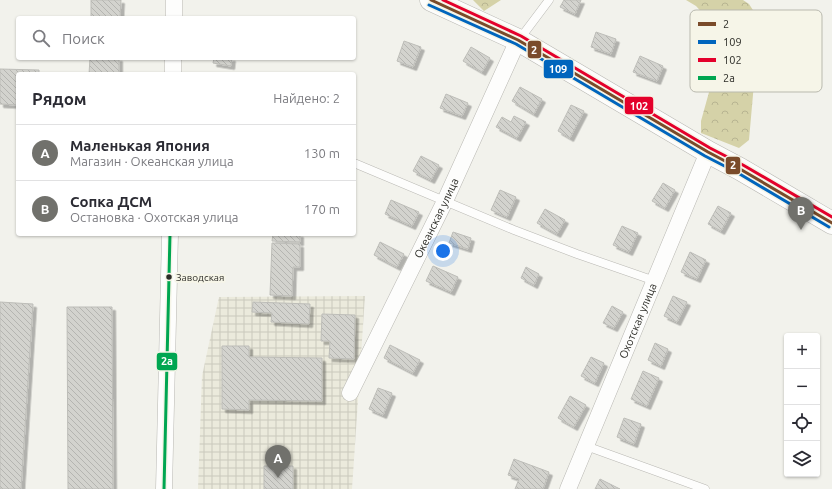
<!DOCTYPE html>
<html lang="ru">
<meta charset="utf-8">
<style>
:root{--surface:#fff;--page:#f2f2f3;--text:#2b2b33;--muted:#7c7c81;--line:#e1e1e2;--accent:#71716c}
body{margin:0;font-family:Ubuntu,sans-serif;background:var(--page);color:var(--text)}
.controls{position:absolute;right:12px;bottom:12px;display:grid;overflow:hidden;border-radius:4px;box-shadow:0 1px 3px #0004}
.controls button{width:36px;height:36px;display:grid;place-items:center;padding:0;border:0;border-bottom:1px solid var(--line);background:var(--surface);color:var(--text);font:20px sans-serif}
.you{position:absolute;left:443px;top:251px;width:14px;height:14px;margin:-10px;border:3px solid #fff;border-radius:50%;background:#1a73e8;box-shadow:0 0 0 6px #1a73e833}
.badge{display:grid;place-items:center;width:26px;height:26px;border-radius:50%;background:var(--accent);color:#fff;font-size:13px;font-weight:700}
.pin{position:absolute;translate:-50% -33px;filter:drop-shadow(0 1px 2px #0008)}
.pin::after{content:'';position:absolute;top:21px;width:14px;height:12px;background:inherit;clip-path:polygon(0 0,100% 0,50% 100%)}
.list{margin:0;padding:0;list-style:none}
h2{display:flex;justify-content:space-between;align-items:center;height:52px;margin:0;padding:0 16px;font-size:17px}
h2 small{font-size:13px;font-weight:400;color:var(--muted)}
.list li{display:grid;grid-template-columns:26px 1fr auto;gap:12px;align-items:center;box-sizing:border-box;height:56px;padding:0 16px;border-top:1px solid var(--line)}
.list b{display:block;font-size:15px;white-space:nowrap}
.list p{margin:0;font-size:13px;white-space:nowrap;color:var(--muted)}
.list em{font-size:13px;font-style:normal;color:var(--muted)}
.icon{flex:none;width:22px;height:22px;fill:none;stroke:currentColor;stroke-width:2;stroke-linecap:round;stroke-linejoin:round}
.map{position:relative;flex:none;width:832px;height:489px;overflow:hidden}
.search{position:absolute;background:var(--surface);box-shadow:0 1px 3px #0004;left:16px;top:16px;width:340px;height:44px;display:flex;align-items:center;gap:10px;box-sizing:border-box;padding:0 14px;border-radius:4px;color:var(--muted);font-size:15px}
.panel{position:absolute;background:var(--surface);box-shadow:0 1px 3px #0004;left:16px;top:72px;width:340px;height:164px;border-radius:4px}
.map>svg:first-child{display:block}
</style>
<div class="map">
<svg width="832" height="489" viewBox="0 0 832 489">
<defs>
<pattern id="industrial-grid" width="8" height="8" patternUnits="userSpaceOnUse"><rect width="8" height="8" fill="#ebeadc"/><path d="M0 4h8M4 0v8" fill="none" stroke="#cac9bd"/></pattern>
<pattern id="forest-crowns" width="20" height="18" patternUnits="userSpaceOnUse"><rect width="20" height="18" fill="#d5d2a8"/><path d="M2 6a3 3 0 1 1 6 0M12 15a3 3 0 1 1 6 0" fill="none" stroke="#b7b491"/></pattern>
<pattern id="building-back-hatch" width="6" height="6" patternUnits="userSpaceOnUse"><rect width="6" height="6" fill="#d3d3ce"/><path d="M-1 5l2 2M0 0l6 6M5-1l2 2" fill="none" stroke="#b5b5b1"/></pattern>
<filter id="shadow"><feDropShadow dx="3.5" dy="3.5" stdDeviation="0" flood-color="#0004"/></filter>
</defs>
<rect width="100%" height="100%" fill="#f2f2ec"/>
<path fill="url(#industrial-grid)" d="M365 296 352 489H198L202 376 219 297Z"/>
<path fill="url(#forest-crowns)" d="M473 0H501L484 11Z
M686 0H743L749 4 766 30 769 44 755 72 749 140 739 148 701 133V121L721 49 716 28 696 6Z"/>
<path fill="url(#building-back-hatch)" stroke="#bdbdb8" filter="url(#shadow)" d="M91 0H121L120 18H91Z
M564 0H581L575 14 560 7Z
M596 32 616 39 611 54 591 47Z
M404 41 421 47 413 67 397 61Z
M471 47 490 58 482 72 463 61Z
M640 56 663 66 657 81 633 72Z
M90 58H119V74H89Z
M214 58H232L231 66 213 63Z
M0 69 39 70V74H18V105L0 104Z
M520 87 542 99 534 114 512 101Z
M446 94 468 103 462 116 440 108Z
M571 105 584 111 570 138 558 131Z
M514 116 526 122 517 138 496 127 502 117 511 122Z
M421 156 439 165 431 180 413 171Z
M663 183 675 190 665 208 652 201Z
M500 190 516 197 507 217 491 210Z
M391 200 419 212 412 226 385 214Z
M718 206 731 213 721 231 708 224Z
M545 209 565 220 557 234 537 223Z
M622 226 638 233 629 252 613 245Z
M453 232 471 238 468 249 449 243Z
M273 234H300V242L272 241Z
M380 242 404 254 397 267 374 255Z
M272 243 300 244V267H293L292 296 270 295Z
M690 252 706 260 697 279 681 272Z
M433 266 458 277 451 292 426 281Z
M526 267 539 274 534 285 521 278Z
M673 296 687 302 677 322 664 316Z
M0 302 33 304 21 489H0Z
M253 302 310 304 309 324 271 322 272 313 252 312Z
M612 306 623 312 614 328 603 323Z
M67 307H112L113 489H68Z
M322 314 355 315 354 359 329 358 330 341H321Z
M655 343 668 349 661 366 648 360Z
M390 345 420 360 413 373 384 358Z
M222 346H249V357L322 358V401L249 400V410L222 409Z
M591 357 604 363 595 383 581 376Z
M643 371 659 378 647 406 631 399Z
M378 388 392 393 383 415 369 409Z
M570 396 586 405 574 427 558 418Z
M624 418 641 424 634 444 617 437Z
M514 459 549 472 543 489H515L519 479 508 475Z
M264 466H293V489H264Z
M600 479 620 489H595Z"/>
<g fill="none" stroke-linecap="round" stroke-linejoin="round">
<defs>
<path id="lane" d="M519 40 549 0
M354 163 514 230 577 254 655 281
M586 446 705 489"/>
<g id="street">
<path d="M174 0V18"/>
<path d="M173 74V58"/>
<path id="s1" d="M350 393 445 201 518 40"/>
<path d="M164 489 170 234"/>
<path id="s2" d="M568 489 708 152"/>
</g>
<path id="primary" d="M431 0 518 40 708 152 740 169 832 223"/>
</defs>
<use href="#lane" stroke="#b9b8b3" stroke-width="9"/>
<use href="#street" stroke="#b9b8b3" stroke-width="17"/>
<use href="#primary" stroke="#b9b8b3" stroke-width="23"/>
<use href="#lane" stroke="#fdfdfc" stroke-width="8"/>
<use href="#street" stroke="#fdfdfc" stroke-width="16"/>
<use href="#primary" stroke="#fdfdfc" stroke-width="22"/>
<defs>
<path id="bus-1" d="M431 0 518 40 708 152 740 169 832 223"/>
<path id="bus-2" d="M429 5 516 44 705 156 738 173 829 227"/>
<path id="bus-3" d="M443 0 521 36 710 148 743 165 832 217"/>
<path id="bus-4" d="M164 489 170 234"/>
</defs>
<use href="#bus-1" stroke="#f6f5e8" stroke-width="6"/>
<use href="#bus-2" stroke="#f6f5e8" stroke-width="6"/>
<use href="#bus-3" stroke="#f6f5e8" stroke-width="6"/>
<use href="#bus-4" stroke="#f6f5e8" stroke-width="6"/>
<use href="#bus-1" stroke="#7a4b2a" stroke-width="3"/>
<use href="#bus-2" stroke="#0065bd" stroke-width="3"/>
<use href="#bus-3" stroke="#e4002b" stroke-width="3"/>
<use href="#bus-4" stroke="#00a651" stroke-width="3"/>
</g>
<circle fill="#2c2c27" stroke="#f6f5e8" stroke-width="1.5" cx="169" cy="277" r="3.5"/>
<g text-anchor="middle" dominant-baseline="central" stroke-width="4" stroke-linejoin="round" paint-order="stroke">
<g font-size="10" fill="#2c2c27" stroke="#f6f5e8" text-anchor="start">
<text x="176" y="277">Заводская</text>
</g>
<g font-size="11" fill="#2c2c27" stroke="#f6f5e8">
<text stroke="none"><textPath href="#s1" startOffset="195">Океанская улица</textPath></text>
<text stroke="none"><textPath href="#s2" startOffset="182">Охотская улица</textPath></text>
</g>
</g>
<rect x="690" y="10" width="132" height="82" rx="6" fill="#f6f5e8" stroke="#b9b9ae" stroke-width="1"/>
<rect x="698" y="22" width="18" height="4" fill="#7a4b2a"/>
<rect x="698" y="40" width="18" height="4" fill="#0065bd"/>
<rect x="698" y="58" width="18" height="4" fill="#e4002b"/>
<rect x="698" y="76" width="18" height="4" fill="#00a651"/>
<g font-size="11" fill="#2c2c27">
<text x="723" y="28">2</text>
<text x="723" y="46">109</text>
<text x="723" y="64">102</text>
<text x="723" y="82">2а</text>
</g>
<g stroke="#f6f5e8" stroke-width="1.5">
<rect x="527" y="40" width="15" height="19" rx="4" fill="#7a4b2a"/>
<rect x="543" y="59" width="31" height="20" rx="4" fill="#0065bd"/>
<rect x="624" y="96" width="30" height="19" rx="4" fill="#e4002b"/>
<rect x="725" y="156" width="16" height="19" rx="4" fill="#7a4b2a"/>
<rect x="156" y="352" width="22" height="19" rx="4" fill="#00a651"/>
</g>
<g font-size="11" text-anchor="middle" font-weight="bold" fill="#fff">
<text x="534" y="54">2</text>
<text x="558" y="73">109</text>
<text x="639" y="110">102</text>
<text x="733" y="169">2</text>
<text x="167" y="365">2а</text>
</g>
</svg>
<div class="controls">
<button>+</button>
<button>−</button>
<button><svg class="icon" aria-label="locate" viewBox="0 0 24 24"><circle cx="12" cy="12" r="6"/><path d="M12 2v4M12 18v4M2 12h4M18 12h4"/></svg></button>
<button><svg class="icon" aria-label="layers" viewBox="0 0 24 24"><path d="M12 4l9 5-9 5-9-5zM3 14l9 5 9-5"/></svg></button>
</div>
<div class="you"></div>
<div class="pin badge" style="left:278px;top:478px">A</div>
<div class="pin badge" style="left:801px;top:230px">B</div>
<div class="search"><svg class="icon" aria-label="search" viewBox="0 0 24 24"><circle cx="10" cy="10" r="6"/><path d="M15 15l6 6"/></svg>Поиск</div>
<section class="panel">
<h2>Рядом<small>Найдено: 2</small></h2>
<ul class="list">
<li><span class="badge">A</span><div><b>Маленькая Япония</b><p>Магазин · Океанская улица</p></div><em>130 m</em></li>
<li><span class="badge">B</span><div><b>Сопка ДСМ</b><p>Остановка · Охотская улица</p></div><em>170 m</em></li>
</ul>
</section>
</div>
